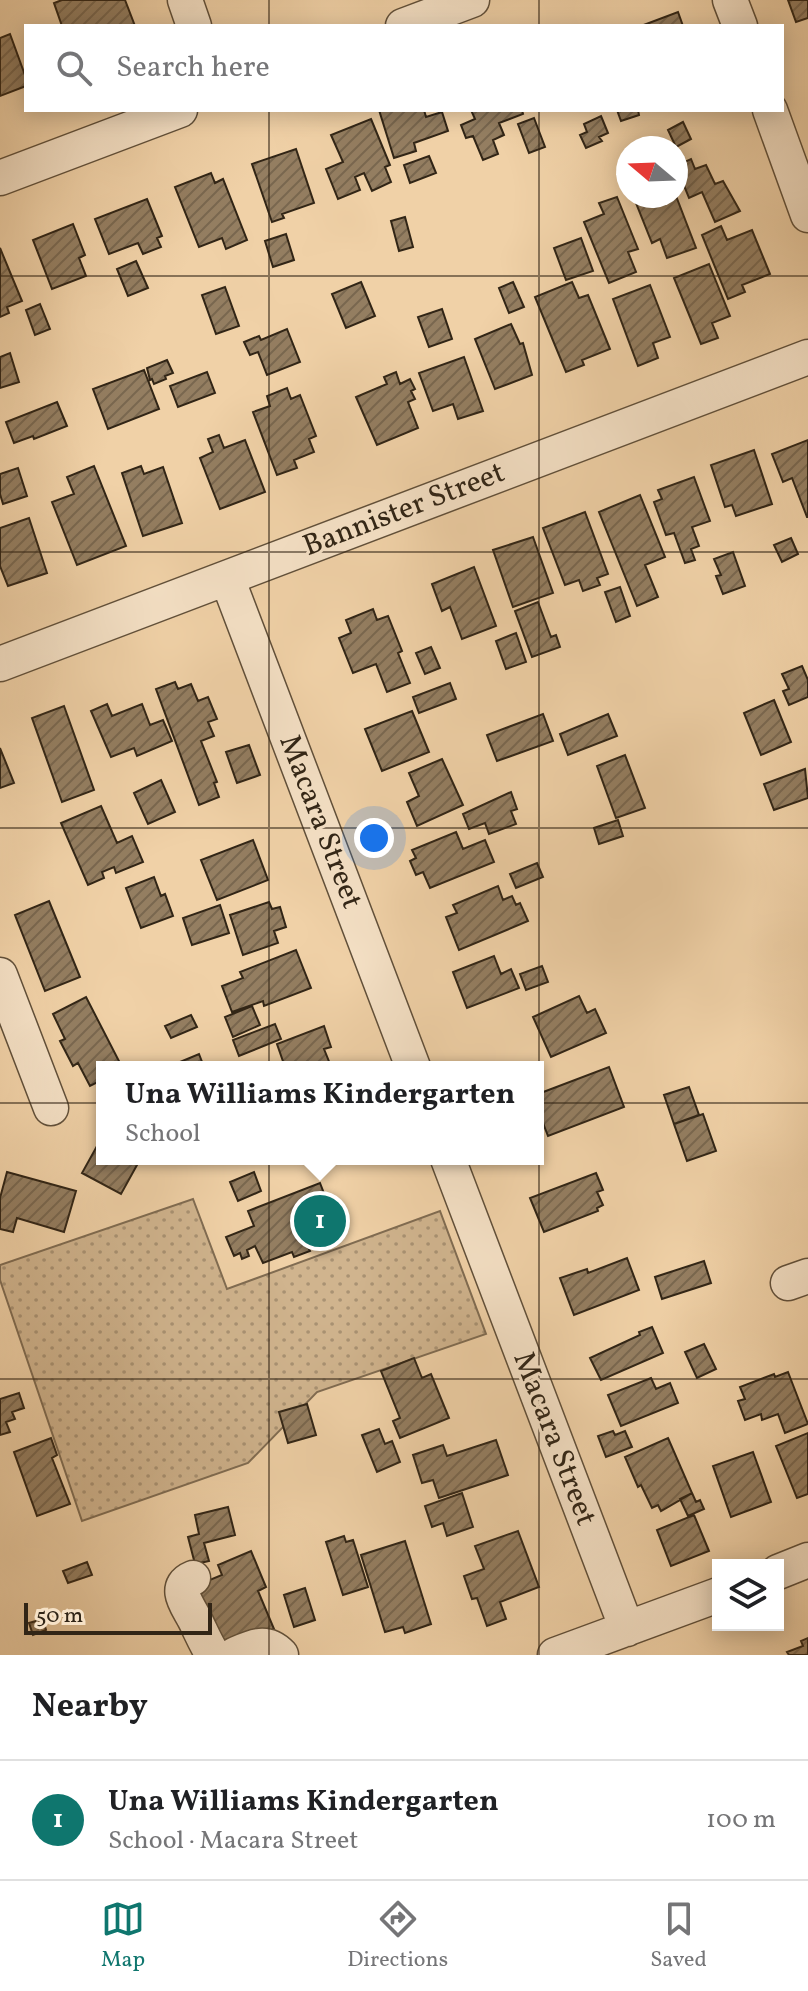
<!DOCTYPE html>
<meta charset="utf-8">
<style>
:root{--surface:#fff;--page:#f6f6f6;--text:#202124;--muted:#757577;--line:#e0e0e0;--accent:#0f766e}
body{margin:0;font-family:Vollkorn,serif;background:var(--page);color:var(--text)}
.controls{position:absolute;right:24px;bottom:24px;display:grid;overflow:hidden;border-radius:0px;box-shadow:0 4px 20px #0003}
.controls button{width:72px;height:72px;display:grid;place-items:center;padding:0;border:0;border-bottom:2px solid var(--line);background:var(--surface);color:var(--text);font:40px sans-serif}
.compass{position:absolute;left:616px;top:136px;width:72px;height:72px;border-radius:50%;background:var(--surface);box-shadow:0 4px 20px #0003;rotate:289deg}
.scale{position:absolute;left:24px;bottom:20px;width:188px;box-sizing:border-box;padding-left:8px;border:4px solid #312516;border-top:0;font-size:22px;line-height:28px;white-space:nowrap;color:#312516;-webkit-text-stroke:6px #f5e1c6;paint-order:stroke}
.you{position:absolute;left:374px;top:838px;width:28px;height:28px;margin:-20px;border:6px solid #fff;border-radius:50%;background:#1a73e8;box-shadow:0 0 0 12px #1a73e833}
.badge{display:grid;place-items:center;width:52px;height:52px;border-radius:50%;background:var(--accent);color:#fff;font-size:26px;font-weight:700}
.pin{position:absolute;translate:-50% -50%;border:4px solid #fff;box-shadow:0 2px 8px #0006}
.popup{position:absolute;left:96px;top:1061px;width:448px;height:104px;box-sizing:border-box;display:grid;place-content:center;border-radius:0px;background:var(--surface);filter:drop-shadow(0 2px 6px #0005);font-size:26px;white-space:nowrap;color:var(--muted)}
.popup b{font-size:30px;color:var(--text)}
.popup::after{content:'';position:absolute;left:50%;top:100%;margin-left:-16px;border:16px solid transparent;border-top-color:var(--surface)}
.list{margin:0;padding:0;list-style:none}
h2{display:flex;justify-content:space-between;align-items:center;height:104px;margin:0;padding:0 32px;font-size:34px}
h2 small{font-size:26px;font-weight:400;color:var(--muted)}
.list li{display:grid;grid-template-columns:52px 1fr auto;gap:24px;align-items:center;box-sizing:border-box;height:120px;padding:0 32px;border-top:2px solid var(--line)}
.list b{display:block;font-size:30px;white-space:nowrap}
.list p{margin:0;font-size:26px;white-space:nowrap;color:var(--muted)}
.list em{font-size:26px;font-style:normal;color:var(--muted)}
.icon{flex:none;width:44px;height:44px;fill:none;stroke:currentColor;stroke-width:2;stroke-linecap:round;stroke-linejoin:round}
.map{position:relative;flex:none;width:808px;height:1655px;overflow:hidden}
.search{position:absolute;background:var(--surface);box-shadow:0 4px 20px #0003;left:24px;right:24px;top:24px;height:88px;display:flex;align-items:center;gap:20px;box-sizing:border-box;padding:0 28px;border-radius:0px;color:var(--muted);font-size:30px}
.sheet{height:224px;background:var(--surface)}
nav{display:flex;justify-content:space-around;align-items:center;box-sizing:border-box;height:112px;border-top:2px solid var(--line);background:var(--surface);font-size:22px;color:var(--muted)}
nav a{display:grid;justify-items:center;gap:4px}
nav .on{color:var(--accent)}
.map>svg:first-child{display:block}
</style>
<div class="map">
<svg width="808" height="1655" viewBox="0 0 808 1655">
<defs>
<pattern id="park-dots" width="8" height="8" patternUnits="userSpaceOnUse" patternTransform="scale(2)"><rect width="8" height="8" fill="#d0b48e"/><path d="M2 2h.1M6 6h.1" fill="none" stroke="#a99273" stroke-width="1.8" stroke-linecap="round"/></pattern>
<pattern id="building-hatch" width="6" height="6" patternUnits="userSpaceOnUse" patternTransform="scale(2)"><rect width="6" height="6" fill="#947e61"/><path d="M-1 1l2-2M0 6l6-6M5 7l2-2" fill="none" stroke="#79674f"/></pattern>
</defs>
<rect width="100%" height="100%" fill="#f0d1a7"/>
<filter id="stains"><feTurbulence type="fractalNoise" baseFrequency=".0025" numOctaves="4"/><feColorMatrix values="0 0 0 0 .2 0 0 0 0 .09 0 0 0 0 .02 0 0 0 .5 -.17"/></filter>
<radialGradient id="worn" r=".72"><stop offset=".6" stop-color="#630" stop-opacity="0"/><stop offset="1" stop-color="#630" stop-opacity=".3"/></radialGradient>
<path fill="url(#park-dots)" stroke="#806c52" stroke-width="2" d="M193 1199 227 1289 440 1211 486 1334 317 1392 248 1463 82 1521 0 1280V1265Z"/>
<path fill="url(#building-hatch)" stroke="#312516" stroke-width="2" d="M62 0H125L135 26H62L54 3Z
M788 0H808V18L796 22Z
M678 12 683 26H641Z
M10 34 26 78V86L0 96V38Z
M379 110H424L426 117 442 112 448 131 414 143 416 151 394 158Z
M471 110H522L523 114 499 123 504 135 493 140 498 154 483 160 473 136 466 138 461 125 475 119Z
M617 110H638L639 115 621 121Z
M601 116 608 133 599 137 602 141 586 148 580 135 587 132 584 124Z
M534 118 545 147 529 153 518 124Z
M371 119 390 165 385 167 391 182 372 191 364 173 355 177 360 190 338 199 326 169 343 162 331 135Z
M683 122 691 139 676 147 668 130Z
M296 149 314 203 282 214 284 218 272 222 252 164Z
M429 156 436 173 410 183 404 165Z
M691 159 695 169 706 165 715 184 723 181 740 211 715 222 702 192 689 198 676 166Z
M211 173 215 183 223 179 247 240 226 249 222 238 199 247 175 187Z
M654 196H676L696 248 667 258 660 239 652 243 636 203Z
M617 197 638 249 628 252 636 272 609 283 584 222 604 214 599 203Z
M147 199 162 236 157 238 161 247 143 254 138 243 109 254 95 219Z
M405 217 413 247 399 251 391 221Z
M73 224 85 255 79 258 86 276 52 289 33 240Z
M721 226 727 240 752 230 770 274 742 285 745 292 728 299 702 235Z
M286 234 294 260 273 267 265 241Z
M581 238 593 271 566 280 554 248Z
M0 248 22 301 7 307 9 313 0 317Z
M136 261 148 288 128 296 117 269Z
M709 264 730 316 712 323 718 338 701 344 674 278Z
M361 282 375 316 346 328 332 294Z
M513 282 524 307 509 313 499 288Z
M572 282 579 298 588 295 610 349 582 360 584 365 566 372 535 297Z
M650 285 670 337 653 343 658 358 638 366 613 299Z
M225 287 239 326 216 334 202 295Z
M40 304 50 329 35 335 26 310Z
M442 309 452 339 429 347 418 317Z
M511 324 520 344 523 343 532 375 495 389 475 339Z
M287 329 300 362 267 375 258 352 250 355 244 342 259 336 261 340Z
M10 353 19 382 0 388V357Z
M464 357 483 411 458 419 453 404 433 411 419 373Z
M167 360 173 373 165 376 166 379 154 384 152 379 150 380 147 368Z
M144 370 159 409 108 429 93 389Z
M207 372 215 393 178 407 170 386Z
M396 372 400 384 410 379 415 389 411 391 415 399 408 402 418 428 377 445 356 397 387 384 384 377Z
M287 388 291 399 300 395 316 436 309 439 314 452 294 460 297 468 277 475 253 412 270 406 267 396Z
M57 402 67 426 34 439 33 436 14 443 6 422Z
M219 435 224 448 245 440 265 492 220 509 200 458 213 452 208 439Z
M808 440V517H807L792 478 783 482 772 454Z
M754 450 772 504 736 516 732 505 725 507 711 465Z
M94 466 126 546 77 565 52 502 74 494 67 477Z
M141 466 144 474 163 467 182 523 143 536 122 473Z
M18 468 27 496 3 504 0 494V474Z
M694 477 710 521 692 527 699 546 691 549 695 560 685 563 674 533 666 535 654 502 662 499 658 490Z
M640 495 665 557 645 565 658 597 637 606 599 512Z
M585 512 608 574 597 578 600 585 583 591 579 580 565 585 543 528Z
M29 518 47 573 8 586 0 566V528Z
M533 537 553 593 513 607 493 550Z
M791 538 798 554 782 562 774 545Z
M733 552 745 586 723 594 716 576 721 575 714 559Z
M474 567 496 626 462 639 450 607 442 611 432 584Z
M620 587 630 616 616 622 605 592Z
M538 602 551 637 556 635 560 647 532 657 515 611Z
M373 609 377 620 388 616 402 651 398 653 410 683 387 692 376 664 353 673 339 638 351 633 346 620Z
M516 633 526 662 506 669 496 641Z
M431 647 440 668 425 674 416 653Z
M802 666 808 680V697L789 705 783 691 789 689 782 674Z
M175 682 178 689 191 684 198 701 208 697 217 719 208 722 214 736 201 741 217 782 214 783 219 797 199 805 156 689Z
M450 683 456 699 419 713 413 697Z
M774 700 791 742 761 755 744 713Z
M107 704 112 716 142 704 150 725 163 720 172 741 137 756 134 748 111 757 91 711Z
M64 706 94 790 62 802 32 718Z
M412 711 429 752 382 771 365 729Z
M543 714 553 741 497 761 487 735Z
M608 714 617 736 568 755 560 734Z
M249 745 260 775 237 783 226 752Z
M0 748 14 783 0 788Z
M625 755 645 808 616 818 597 766Z
M442 759 463 805 417 826 407 802 419 796 409 773Z
M805 769 808 798 774 810 764 784Z
M161 780 175 812 148 824 134 793Z
M511 792 517 809 511 811 516 824 489 834 485 823 469 829 463 814Z
M101 806 117 843 132 836 143 862 116 873 114 867 102 872 104 878 88 885 61 823Z
M618 820 623 836 599 844 594 828Z
M456 832 463 849 485 840 494 862 430 888 423 872 416 875 410 861 416 858 412 850Z
M253 840 268 880 217 900 201 860Z
M537 863 543 877 516 888 510 874Z
M154 877 161 896 165 894 173 916 141 928 126 888Z
M498 886 503 900 512 896 516 905 520 903 528 921 459 950 446 917 457 913 453 905Z
M49 901 80 977 45 991 15 915Z
M269 902 272 909 280 907 286 927 274 931 278 943 243 955 230 915Z
M220 905 229 933 192 945 183 918Z
M296 950 311 988 264 1006 263 1001 232 1012 222 986 243 978 240 972Z
M494 956 501 974 511 969 519 988 467 1008 453 972Z
M542 966 548 982 526 990 520 974Z
M579 996 587 1013 595 1009 606 1033 551 1057 533 1017Z
M86 997 122 1067H102V1080L90 1086 78 1063 73 1066 60 1041 65 1039 53 1014Z
M252 1006 260 1025 233 1037 225 1017Z
M191 1015 197 1027 171 1038 165 1026Z
M275 1024 281 1039 239 1056 233 1040Z
M324 1026 331 1047 324 1049 330 1064 322 1067H285L277 1044Z
M199 1054 204 1067H168Z
M609 1067 624 1107 548 1136 538 1110V1094Z
M689 1087 699 1115 674 1124 664 1095Z
M703 1114 716 1151 687 1161 674 1124Z
M102 1137V1159H134L132 1163 137 1165 121 1194 82 1173Z
M7 1172 76 1191 64 1232 17 1218 13 1232 0 1229V1198Z
M254 1172 261 1191 238 1201 230 1182Z
M596 1173 603 1190 597 1192 603 1205 597 1208 598 1211 544 1232 530 1198Z
M320 1183 334 1219 321 1224 324 1233 305 1241 310 1251 294 1257 292 1252 263 1263 255 1246 247 1250 249 1256 242 1259 240 1253 234 1256 226 1237 254 1226 248 1211Z
M627 1258 639 1290 574 1315 560 1278 587 1269 588 1273Z
M704 1261 711 1283 662 1299 655 1277Z
M652 1327 663 1353 601 1380 590 1358 640 1335 639 1332Z
M704 1344 716 1369 697 1378 685 1352Z
M414 1358 422 1378 431 1374 449 1418 400 1438 393 1421 400 1418 381 1371Z
M788 1372 808 1424 785 1433 778 1414 762 1420 761 1414 745 1420 738 1401 745 1399 740 1387 774 1374 775 1377Z
M651 1378 656 1389 670 1383 678 1403 621 1426 608 1395Z
M19 1393 24 1408 12 1412 15 1419 6 1422 10 1432 0 1435V1399Z
M307 1404 316 1435 288 1443 279 1412Z
M379 1429 385 1444 392 1441 400 1462 377 1472 362 1435Z
M613 1431 615 1435 625 1431 632 1447 606 1457 598 1436Z
M808 1433V1494L797 1498 776 1446Z
M51 1438 57 1455 52 1458 70 1504 37 1516 14 1452Z
M668 1438 692 1493 661 1511 658 1505 652 1508 641 1485 638 1487 625 1457Z
M496 1440 508 1475 439 1498 433 1480 422 1483 413 1455 443 1445 447 1456Z
M753 1452 771 1502 731 1517 713 1466Z
M462 1493 473 1527 447 1536 443 1523 432 1527 425 1506Z
M692 1493 696 1502 700 1500 704 1509 688 1516 680 1499Z
M228 1507 235 1535 204 1543 209 1561 195 1564 188 1537 199 1534 195 1515Z
M694 1515 709 1551 671 1566 657 1530Z
M518 1531 539 1587 500 1602 506 1619 487 1626 477 1598 472 1599 464 1576 484 1569 475 1546Z
M344 1536 346 1542 353 1540 368 1587 343 1595 326 1542Z
M405 1541 431 1624 405 1633 403 1627 385 1632 361 1555Z
M251 1551 266 1587 258 1591 274 1629 220 1651 195 1586 222 1575 218 1565Z
M87 1562 92 1575 68 1583 63 1571Z
M305 1588 315 1620 294 1627 284 1595Z
M43 1619 46 1630 33 1635 29 1623Z
M808 1638V1655H789L787 1652 803 1646 801 1641Z"/>
<g fill="none" stroke-linecap="round" stroke-linejoin="round">
<defs>
<path id="minor" d="M185 0 194 26
M730 0 740 26
M403 26 472 0
M770 110 808 215
M0 178 180 110
M227 578 413 1067
M0 664 808 357
M0 975 51 1108
M448 1159 627 1629
M788 1283 808 1276
M778 1572 808 1560
M193 1578C171 1587 189 1607 195 1620 201 1632 206 1644 213 1655
M234 1655C252 1647 266 1639 281 1655
M555 1655 718 1595"/>
</defs>
<use href="#minor" stroke="#61503a" stroke-width="37"/>
<use href="#minor" stroke="#f5e1c6" stroke-width="34"/>
</g>
<path fill="none" stroke="#312516" stroke-width="2" stroke-opacity="0.55" d="M269 0V26M539 0V26M269 110V1655M539 110V1655M0 276H808M0 552H808M0 828H808M0 1103H808M0 1379H808"/>
<g text-anchor="middle" dominant-baseline="central" stroke-width="6" stroke-linejoin="round" paint-order="stroke">
<g font-size="30" fill="#312516" stroke="#f5e1c6">
<text transform="translate(404 510) rotate(-21)">Bannister Street</text>
<text transform="translate(320 822) rotate(69)">Macara Street</text>
<text transform="translate(554 1439) rotate(69)">Macara Street</text>
</g>
</g>
<rect width="100%" height="100%" filter="url(#stains)"/>
<rect width="100%" height="100%" fill="url(#worn)"/>
</svg>
<div class="controls">
<button><svg class="icon" aria-label="layers" viewBox="0 0 24 24"><path d="M12 4l9 5-9 5-9-5zM3 14l9 5 9-5"/></svg></button>
</div>
<svg class="compass" viewBox="-18 -18 36 36"><path d="M0-13l5 13h-10z" fill="#e53935"/><path d="M0 13l5-13h-10z" fill="#757577"/></svg>
<div class="scale">50 m</div>
<div class="you"></div>
<div class="pin badge" style="left:320px;top:1221px">1</div>
<div class="popup"><b>Una Williams Kindergarten</b>School</div>
<div class="search"><svg class="icon" aria-label="search" viewBox="0 0 24 24"><circle cx="10" cy="10" r="6"/><path d="M15 15l6 6"/></svg>Search here</div>
</div>
<section class="sheet">
<h2>Nearby<small></small></h2>
<ul class="list">
<li><span class="badge">1</span><div><b>Una Williams Kindergarten</b><p>School · Macara Street</p></div><em>100 m</em></li>
</ul>
</section>
<nav>
<a class="on"><svg class="icon" aria-label="map" viewBox="0 0 24 24"><path d="M3 6l6-2 6 2 6-2v14l-6 2-6-2-6 2zM9 4v14M15 6v14"/></svg>Map</a>
<a><svg class="icon" aria-label="directions" viewBox="0 0 24 24"><path d="M12 3l9 9-9 9-9-9zM9 14v-3h6M13 9l2 2-2 2"/></svg>Directions</a>
<a><svg class="icon" aria-label="saved" viewBox="0 0 24 24"><path d="M7 4h10v16l-5-4-5 4z"/></svg>Saved</a>
</nav>
